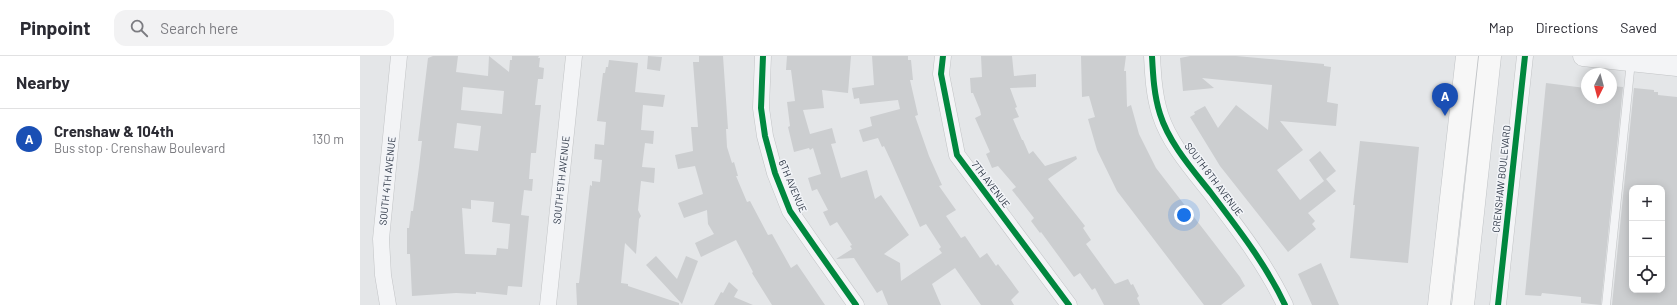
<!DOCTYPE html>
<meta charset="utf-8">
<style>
:root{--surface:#fff;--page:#f2f2f3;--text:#2b2b33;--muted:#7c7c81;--line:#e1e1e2;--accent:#111827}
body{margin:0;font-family:Barlow,sans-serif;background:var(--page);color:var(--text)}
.controls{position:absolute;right:12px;bottom:12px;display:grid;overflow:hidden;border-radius:8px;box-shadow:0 2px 10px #0003}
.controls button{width:36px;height:36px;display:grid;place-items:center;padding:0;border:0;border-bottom:1px solid var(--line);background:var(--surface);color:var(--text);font:20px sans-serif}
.compass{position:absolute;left:1221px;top:12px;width:36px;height:36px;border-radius:50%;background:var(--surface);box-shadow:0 2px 10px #0003;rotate:186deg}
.you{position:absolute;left:824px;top:159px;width:14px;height:14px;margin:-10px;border:3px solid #fff;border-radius:50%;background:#1a73e8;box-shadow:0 0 0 6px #1a73e833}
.badge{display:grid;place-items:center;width:26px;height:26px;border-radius:50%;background:var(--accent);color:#fff;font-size:13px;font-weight:700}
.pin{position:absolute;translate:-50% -33px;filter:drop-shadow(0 1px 2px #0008)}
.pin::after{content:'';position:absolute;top:21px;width:14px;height:12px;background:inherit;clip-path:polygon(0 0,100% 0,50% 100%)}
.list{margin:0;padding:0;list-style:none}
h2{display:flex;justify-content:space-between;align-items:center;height:52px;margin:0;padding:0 16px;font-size:17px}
h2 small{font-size:13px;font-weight:400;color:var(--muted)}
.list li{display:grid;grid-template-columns:26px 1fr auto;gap:12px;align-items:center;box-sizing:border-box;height:60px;padding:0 16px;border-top:1px solid var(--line)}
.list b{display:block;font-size:15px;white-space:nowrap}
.list p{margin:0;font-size:13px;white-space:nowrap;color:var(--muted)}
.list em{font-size:13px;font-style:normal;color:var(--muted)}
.icon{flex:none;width:22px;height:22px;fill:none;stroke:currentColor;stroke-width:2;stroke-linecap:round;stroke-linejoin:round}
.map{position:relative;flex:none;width:1317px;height:249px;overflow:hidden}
header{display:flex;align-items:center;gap:24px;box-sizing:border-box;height:56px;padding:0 20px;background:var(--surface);border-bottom:1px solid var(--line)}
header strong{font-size:19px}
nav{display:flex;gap:22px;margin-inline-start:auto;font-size:14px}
.search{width:280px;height:36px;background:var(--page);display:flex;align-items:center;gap:10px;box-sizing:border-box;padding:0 14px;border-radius:12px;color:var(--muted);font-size:15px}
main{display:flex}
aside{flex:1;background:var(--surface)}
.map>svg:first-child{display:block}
</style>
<header>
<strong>Pinpoint</strong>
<div class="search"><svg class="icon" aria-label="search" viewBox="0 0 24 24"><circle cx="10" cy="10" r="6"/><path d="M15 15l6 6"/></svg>Search here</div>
<nav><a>Map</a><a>Directions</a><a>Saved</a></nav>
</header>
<main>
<aside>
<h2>Nearby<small></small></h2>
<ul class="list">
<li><span class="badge" style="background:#1a4fb4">A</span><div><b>Crenshaw &amp; 104th</b><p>Bus stop · Crenshaw Boulevard</p></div><em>130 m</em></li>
</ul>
</aside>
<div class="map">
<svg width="1317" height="249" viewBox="0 0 1317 249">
<rect width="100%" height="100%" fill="#e4e6e8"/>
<path fill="#ccced0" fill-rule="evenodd" d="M73 0H98L96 16 128 20 129 0 149 16 150 4H152V0H179L178 2H180L179 11 184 12 183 23H178L175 49H181L176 97H171L169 123H173L172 135 164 134 161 159 169 160 162 231 148 230 147 239 116 236V238L96 237 52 240 50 198H47V172H49L51 155H53L59 111 62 85H58L68 2ZM103 31 144 35 142 58 101 54ZM97 67 121 70 118 95 94 92ZM111 144 134 146 132 166 150 168 148 193 137 192 136 199 105 198 102 152 111 153Z
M288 0 302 1 300 15 287 13Z
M339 0H363L368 73H366L367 91 372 107 374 106 378 120H376L387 146 390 145 408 179 412 178 431 212 437 208 465 249H412L392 217 393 216 376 184 341 201 335 187 354 178 348 168 347 154 324 162 318 147 343 138 335 110 318 113 315 99 333 95 331 71H338L333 6H339Z
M427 0H491L488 37 462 34 464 52 443 54 450 78 472 72 476 87 471 88 481 122 507 114 515 143 521 139 549 179 524 198 540 207 541 225 582 197 579 193 581 191 566 168 560 171 531 105 524 90 522 91 518 82 503 86 499 74 512 70 510 61 540 53 538 44 500 48 499 42 494 43 492 32 514 29 512 0H548V4H551L553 24H550L558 59 555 60 569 100 582 129 579 130 596 154 586 160 601 182 605 180 620 202 627 197 636 210 638 208 651 225 659 236 651 244 654 249H621L595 212 572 228 581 249H528L522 234 517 237 494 202 476 203 492 193 490 190 492 189 477 166 470 170 463 156 468 154 457 133 452 135 448 122 461 118 453 92 450 94 449 92 434 96 428 71 430 70 427 46 435 45 431 14H426Z
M621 0H652L654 20 676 18V31L650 32 657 51 655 52 659 61 653 63 662 84H663L669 98 673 95 685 110 716 100 717 103 688 123 725 170 723 172 731 184 726 188 755 228 768 223 771 229 773 228 779 240 777 242 780 249H744L735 232 732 234 720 217 714 221 681 176 680 177 671 165 674 162 652 134 656 131 638 110 632 112 626 98 630 96 615 62 621 59 620 54 613 37H611L610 22 622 21Z
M721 0H766L764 15H766L767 51 771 49 779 78 796 112 854 187 880 221 885 230 861 249H844L757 135 737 94 728 63 735 61 729 40 722 41Z
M830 0H876L964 8V10L971 11 967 46 978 48 976 70 920 65 943 94 917 114 940 144 964 125 949 104 960 95 976 115 966 123 976 135 948 157 955 165 952 168 956 173 928 196 860 110 830 61 835 58 834 56 845 50 858 72 876 49 908 74 912 29 842 22 854 32 823 35 820 2Z
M249 4 278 7 275 36 305 39 303 51 283 49 281 74 294 75 293 88 285 87 282 111 295 112 294 127 281 125 278 154 281 160 279 163 276 198 265 187 261 227 268 228V230L319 247V249H217L216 227H219L230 129 232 130V125L240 126 242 104 234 103 235 88 244 89 246 66 237 65 243 17H245L246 11H248Z
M1186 27 1225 32 1227 33V42H1251V30L1263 31 1241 249 1221 247V241L1182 237 1181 240 1165 239Z
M1274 32 1294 34V36H1298V39L1317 41V249H1252ZM1272 132H1302V234H1272Z
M1000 85 1059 91 1048 207 990 202 995 149H993Z
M296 200 317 223 326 200 338 205 322 248 286 209Z
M961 207 979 249H952L938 218Z
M369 226 378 234 374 241 393 249H354L361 236 363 237Z"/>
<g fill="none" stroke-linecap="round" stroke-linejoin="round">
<defs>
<path id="service" d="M1246 249 1271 5"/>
<path id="minor" d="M403 0 401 52 405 80 415 117 430 155 455 191 496 249
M583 0 581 18 597 99 709 249
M792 0C793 19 794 39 800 58 809 87 832 113 851 137 879 174 905 207 925 249
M28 249 23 219 21 183 39 0
M188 249 214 0
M1138 249 1165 0"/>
<path id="tertiary" d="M1223 0 1317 10"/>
<path id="primary" d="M1079 249 1107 0
M1103 249 1130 0"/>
</defs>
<use href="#service" stroke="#c2c4c6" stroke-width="9"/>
<use href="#minor" stroke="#c2c4c6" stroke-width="17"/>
<use href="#tertiary" stroke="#c2c4c6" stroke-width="21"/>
<use href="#primary" stroke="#c0c3c6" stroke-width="23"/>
<use href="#service" stroke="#f3f4f6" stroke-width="8"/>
<use href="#minor" stroke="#f3f4f6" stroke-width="16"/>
<use href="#tertiary" stroke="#f3f4f6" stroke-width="20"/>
<use href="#primary" stroke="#f7f7f7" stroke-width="22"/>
<defs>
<path id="cycleway" d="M403 0 401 52 405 80 415 117 430 155 455 191 496 249
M583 0 581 18 597 99 709 249
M792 0C793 19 794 39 800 58 809 87 832 113 851 137 879 174 905 207 925 249
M1138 249 1165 0"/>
</defs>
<use href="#cycleway" stroke="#f2f4f8" stroke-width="8"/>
<use href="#cycleway" stroke="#00873e" stroke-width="6"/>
</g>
<g text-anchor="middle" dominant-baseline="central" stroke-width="3" stroke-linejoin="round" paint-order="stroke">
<g font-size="10" fill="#2a3342" stroke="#f2f4f8">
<text transform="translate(854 123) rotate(53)">SOUTH 8TH AVENUE</text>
<text transform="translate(1141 123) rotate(-84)">CRENSHAW BOULEVARD</text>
<text transform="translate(201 124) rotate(-84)">SOUTH 5TH AVENUE</text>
<text transform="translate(27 125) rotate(-84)">SOUTH 4TH AVENUE</text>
<text transform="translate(631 128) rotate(53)">7TH AVENUE</text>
<text transform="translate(433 130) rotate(67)">6TH AVENUE</text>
</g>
</g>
</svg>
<div class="controls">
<button>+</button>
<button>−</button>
<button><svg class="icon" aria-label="locate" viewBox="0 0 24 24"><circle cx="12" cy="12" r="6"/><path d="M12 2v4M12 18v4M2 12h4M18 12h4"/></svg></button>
</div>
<svg class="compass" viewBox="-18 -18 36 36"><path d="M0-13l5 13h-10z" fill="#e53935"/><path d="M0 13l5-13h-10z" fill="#7c7c81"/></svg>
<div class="you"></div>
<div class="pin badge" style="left:1085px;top:60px;background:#1a4fb4">A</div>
</div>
</main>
